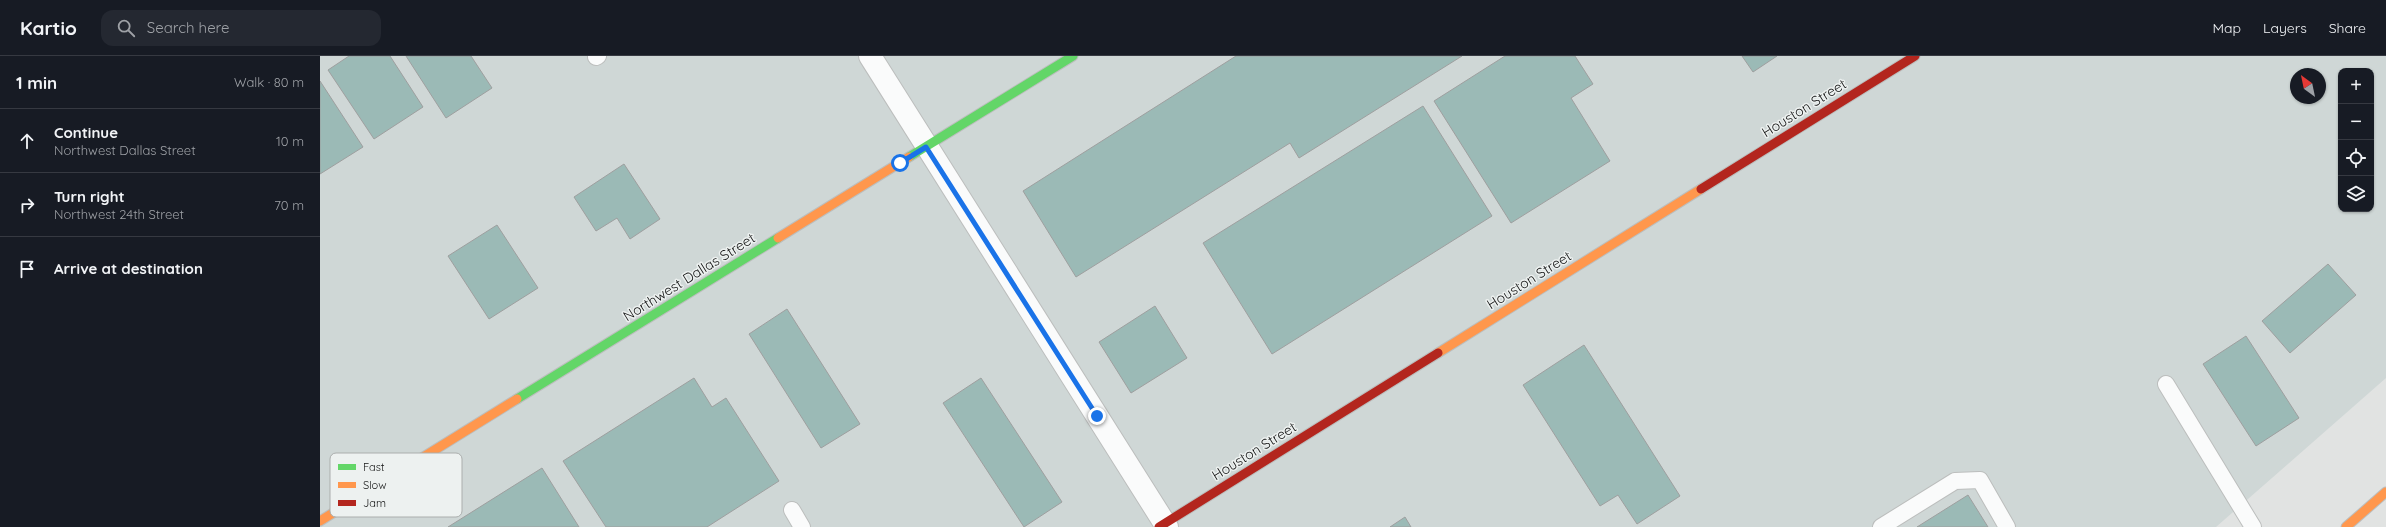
<!DOCTYPE html>
<meta charset="utf-8">
<style>
:root{--surface:#171b24;--page:#242831;--text:#f1f3f6;--muted:#9ea1a6;--line:#363941}
body{margin:0;font-family:Quicksand,sans-serif;background:var(--page);color:var(--text)}
.controls{position:absolute;right:12px;top:12px;display:grid;overflow:hidden;border-radius:8px;box-shadow:0 1px 3px #0004}
.controls button{width:36px;height:36px;display:grid;place-items:center;padding:0;border:0;border-bottom:1px solid var(--line);background:var(--surface);color:var(--text);font:20px sans-serif}
.compass{position:absolute;left:1970px;top:12px;width:36px;height:36px;border-radius:50%;background:var(--surface);box-shadow:0 1px 3px #0004;rotate:327deg}
.stop{position:absolute;width:12px;height:12px;margin:-9px;border:3px solid #1a73e8;border-radius:50%;background:#fff}
.stop.end{background:#1a73e8;border-color:#fff;box-shadow:0 1px 4px #0008}
.list{margin:0;padding:0;list-style:none}
h2{display:flex;justify-content:space-between;align-items:center;height:52px;margin:0;padding:0 16px;font-size:17px}
h2 small{font-size:13px;font-weight:400;color:var(--muted)}
.list li{display:grid;grid-template-columns:26px 1fr auto;gap:12px;align-items:center;box-sizing:border-box;height:64px;padding:0 16px;border-top:1px solid var(--line)}
.list b{display:block;font-size:15px;white-space:nowrap}
.list p{margin:0;font-size:13px;white-space:nowrap;color:var(--muted)}
.list em{font-size:13px;font-style:normal;color:var(--muted)}
.icon{flex:none;width:22px;height:22px;fill:none;stroke:currentColor;stroke-width:2;stroke-linecap:round;stroke-linejoin:round}
.map{position:relative;flex:none;width:2066px;height:471px;overflow:hidden}
header{display:flex;align-items:center;gap:24px;box-sizing:border-box;height:56px;padding:0 20px;background:var(--surface);border-bottom:1px solid var(--line)}
header strong{font-size:19px}
nav{display:flex;gap:22px;margin-inline-start:auto;font-size:14px}
.search{width:280px;height:36px;background:var(--page);display:flex;align-items:center;gap:10px;box-sizing:border-box;padding:0 14px;border-radius:12px;color:var(--muted);font-size:15px}
main{display:flex}
aside{flex:1;background:var(--surface)}
.map>svg:first-child{display:block}
</style>
<header>
<strong>Kartio</strong>
<div class="search"><svg class="icon" aria-label="search" viewBox="0 0 24 24"><circle cx="10" cy="10" r="6"/><path d="M15 15l6 6"/></svg>Search here</div>
<nav><a>Map</a><a>Layers</a><a>Share</a></nav>
</header>
<main>
<aside>
<h2>1 min<small>Walk · 80 m</small></h2>
<ul class="list">
<li><svg class="icon" aria-label="ahead" viewBox="0 0 24 24"><path d="M12 20V5M6 11l6-6 6 6"/></svg><div><b>Continue</b><p>Northwest Dallas Street</p></div><em>10 m</em></li>
<li><svg class="icon" aria-label="right" viewBox="0 0 24 24"><path d="M7 20v-9h11M14 6l5 5-5 5"/></svg><div><b>Turn right</b><p>Northwest 24th Street</p></div><em>70 m</em></li>
<li><svg class="icon" aria-label="arrive" viewBox="0 0 24 24"><path d="M6 21V4h12l-3 4 3 4H6"/></svg><div><b>Arrive at destination</b></div></li>
</ul>
</aside>
<div class="map">
<svg width="2066" height="471" viewBox="0 0 2066 471">
<rect width="100%" height="100%" fill="#e1e3e2"/>
<path fill="#cfd7d6" fill-rule="evenodd" d="M0 0H2066V322L1896 471H0ZM2021 15H2051V153H2021ZM1976 18H2000V42H1976Z"/>
<path fill="#9bbab6" stroke="#9e9f9f" d="M29 0H70L103 51 54 83 8 14Z
M86 0H151L172 32 126 62Z
M916 0H1142L979 102 970 87 756 221 703 135Z
M1185 0H1255L1273 28 1251 42 1290 105 1191 167 1114 45Z
M1422 0H1457L1433 16Z
M0 25 43 91 0 118Z
M1103 50 1172 160 952 298 883 187Z
M304 108 340 163 310 183 297 162 276 175 254 141Z
M177 169 218 232 169 263 128 200Z
M2008 208 2036 239 1970 297 1942 265Z
M835 250 867 302 811 337 779 286Z
M467 253 540 368 501 392 429 278Z
M1926 280 1979 362 1936 390 1883 308Z
M1264 289 1360 440 1317 468 1298 439 1280 450 1203 329Z
M374 322 392 351 406 342 459 425 387 471H286L243 405Z
M661 322 742 446 704 471 623 347Z
M222 412 259 471H128Z
M1648 439 1668 471H1597Z
M1085 461 1091 471H1070Z"/>
<g fill="none" stroke-linecap="round" stroke-linejoin="round">
<defs>
<path id="lane" d="M276 1 278 0
M1846 328 1933 471
M472 454 482 471
M1561 471 1635 425 1660 424 1687 471"/>
<path id="street" d="M550 0 847 471"/>
<path id="fast" d="M589 101 753 0
M197 343 458 182"/>
<path id="slow" d="M458 182 589 101
M1118 297 1381 133
M0 465 197 343
M2026 471 2066 436"/>
<path id="jam" d="M1381 133 1595 0
M839 471 1118 297"/>
</defs>
<use href="#lane" stroke="#bcbebd" stroke-width="18"/>
<use href="#street" stroke="#bcbebd" stroke-width="24"/>
<use href="#fast" stroke="#bcbebd" stroke-width="11"/>
<use href="#slow" stroke="#bcbebd" stroke-width="11"/>
<use href="#jam" stroke="#bcbebd" stroke-width="11"/>
<use href="#lane" stroke="#fafbfb" stroke-width="16"/>
<use href="#street" stroke="#fafbfb" stroke-width="22"/>
<use href="#fast" stroke="#63d668" stroke-width="9"/>
<use href="#slow" stroke="#ff974d" stroke-width="9"/>
<use href="#jam" stroke="#b3261e" stroke-width="9"/>
</g>
<g fill="none" stroke-linecap="round" stroke-linejoin="round">
<path stroke="#1a73e8" stroke-width="5" d="M580 107 606 91 777 360"/>
</g>
<g text-anchor="middle" dominant-baseline="central" stroke-width="3" stroke-linejoin="round" paint-order="stroke">
<g font-size="14" fill="#111212" stroke="#edf1f0">
<text transform="translate(1484 52) rotate(-32)">Houston Street</text>
<text transform="translate(369 221) rotate(-32)">Northwest Dallas Street</text>
<text transform="translate(1209 224) rotate(-32)">Houston Street</text>
<text transform="translate(934 395) rotate(-32)">Houston Street</text>
</g>
</g>
<rect x="10" y="397" width="132" height="64" rx="6" fill="#edf1f0" stroke="#abaead" stroke-width="1"/>
<rect x="18" y="408" width="18" height="6" fill="#63d668"/>
<rect x="18" y="426" width="18" height="6" fill="#ff974d"/>
<rect x="18" y="444" width="18" height="6" fill="#b3261e"/>
<g font-size="11" fill="#111212">
<text x="43" y="415">Fast</text>
<text x="43" y="433">Slow</text>
<text x="43" y="451">Jam</text>
</g>
</svg>
<div class="controls">
<button>+</button>
<button>−</button>
<button><svg class="icon" aria-label="locate" viewBox="0 0 24 24"><circle cx="12" cy="12" r="6"/><path d="M12 2v4M12 18v4M2 12h4M18 12h4"/></svg></button>
<button><svg class="icon" aria-label="layers" viewBox="0 0 24 24"><path d="M12 4l9 5-9 5-9-5zM3 14l9 5 9-5"/></svg></button>
</div>
<svg class="compass" viewBox="-18 -18 36 36"><path d="M0-13l5 13h-10z" fill="#e53935"/><path d="M0 13l5-13h-10z" fill="#9ea1a6"/></svg>
<div class="stop" style="left:580px;top:107px"></div>
<div class="stop end" style="left:777px;top:360px"></div>
</div>
</main>
